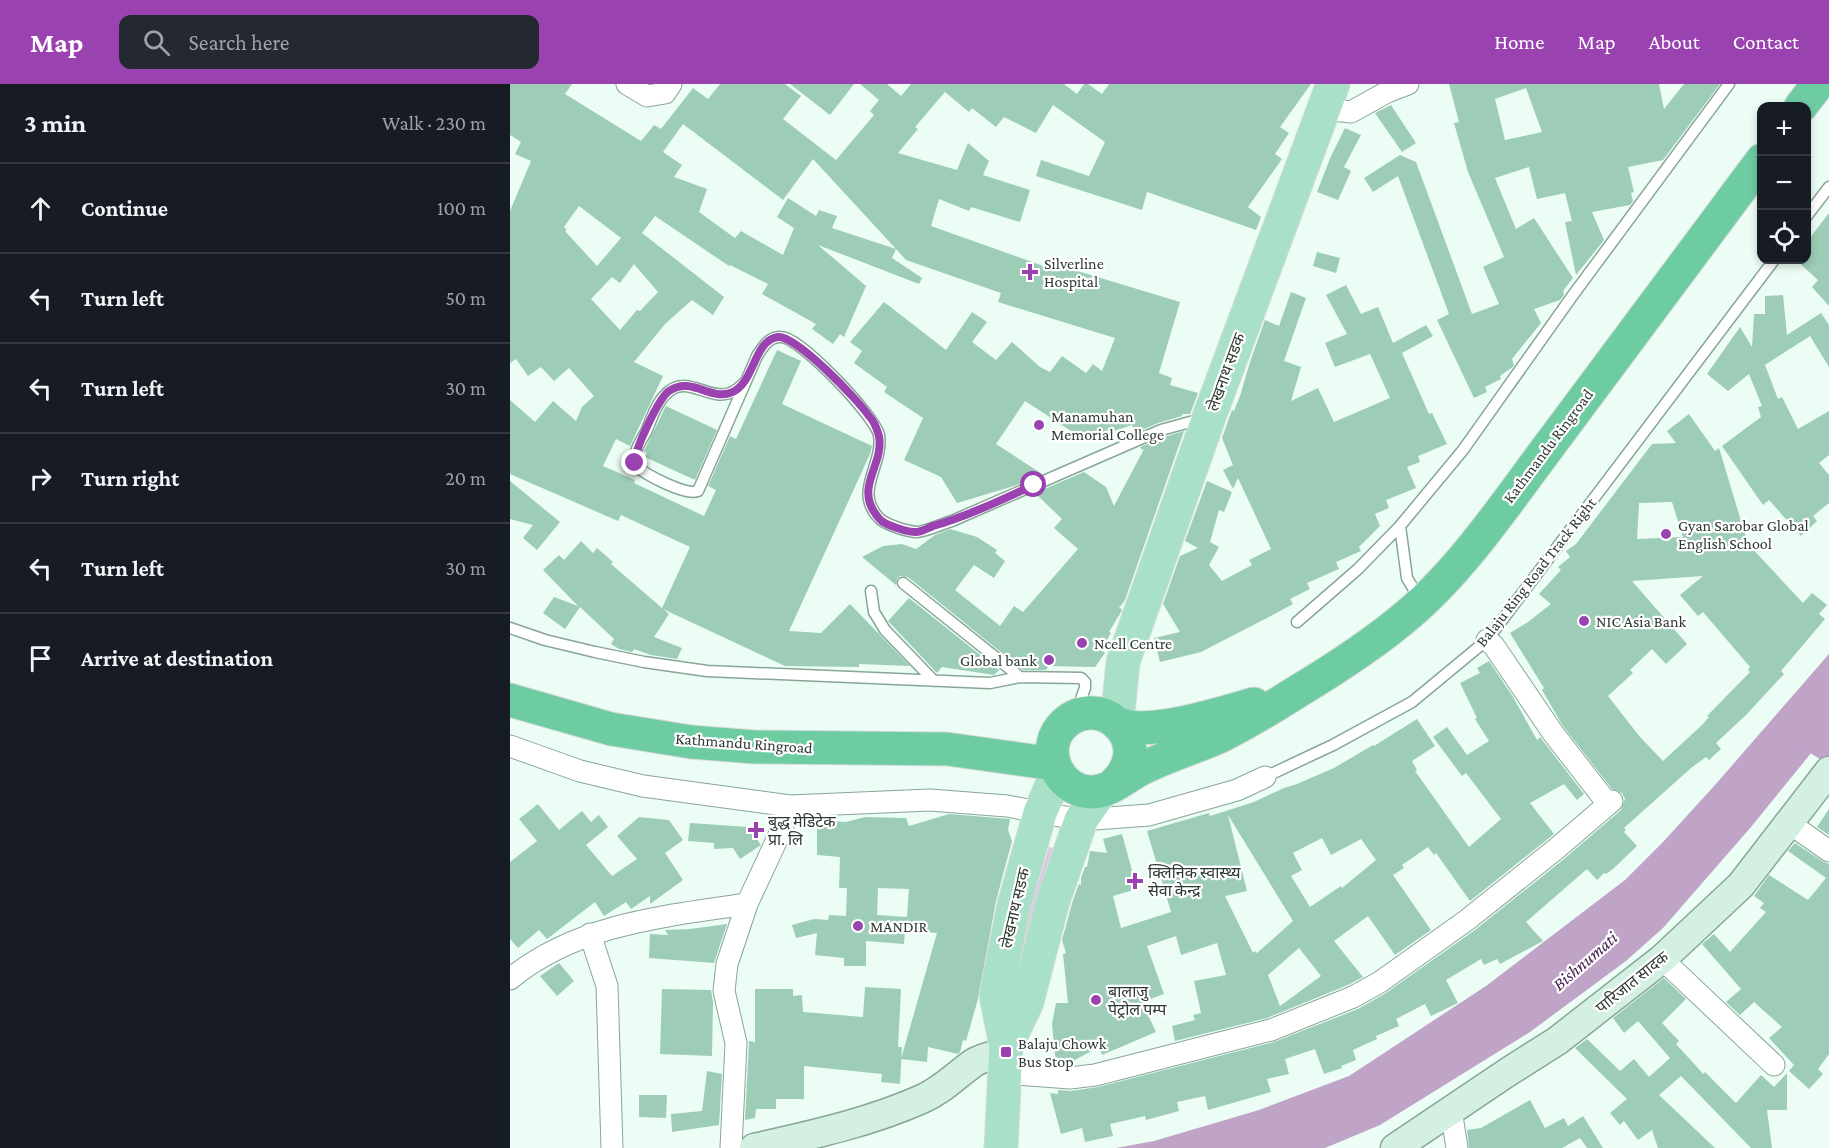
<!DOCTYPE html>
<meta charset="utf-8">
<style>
:root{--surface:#171b24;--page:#242831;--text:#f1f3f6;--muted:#9ea1a6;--line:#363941;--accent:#9a43b0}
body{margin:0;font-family:"Crimson Pro","Noto Sans Devanagari",serif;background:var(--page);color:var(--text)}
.controls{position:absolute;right:18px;top:18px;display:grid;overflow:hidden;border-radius:12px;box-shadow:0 3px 9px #0003}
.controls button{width:54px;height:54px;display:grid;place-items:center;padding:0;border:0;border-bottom:2px solid var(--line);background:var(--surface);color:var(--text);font:30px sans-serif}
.stop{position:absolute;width:18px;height:18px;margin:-14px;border:4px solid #9a43b0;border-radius:50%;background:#fff}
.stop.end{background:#9a43b0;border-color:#fff;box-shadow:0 2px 6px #0008}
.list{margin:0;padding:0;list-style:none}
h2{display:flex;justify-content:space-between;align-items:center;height:78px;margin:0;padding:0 24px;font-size:26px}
h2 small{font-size:20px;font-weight:400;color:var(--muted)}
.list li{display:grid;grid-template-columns:39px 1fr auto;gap:18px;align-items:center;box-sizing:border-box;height:90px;padding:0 24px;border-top:2px solid var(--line)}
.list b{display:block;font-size:22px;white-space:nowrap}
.list em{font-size:20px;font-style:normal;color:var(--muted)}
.icon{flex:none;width:33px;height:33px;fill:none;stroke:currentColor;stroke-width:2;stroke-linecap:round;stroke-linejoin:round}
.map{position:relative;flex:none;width:1319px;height:1064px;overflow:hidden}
header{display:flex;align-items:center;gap:36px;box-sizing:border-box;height:84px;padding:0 30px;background:var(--accent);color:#fff}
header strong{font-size:28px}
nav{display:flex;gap:33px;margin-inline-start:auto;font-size:21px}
.search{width:420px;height:54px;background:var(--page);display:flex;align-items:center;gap:15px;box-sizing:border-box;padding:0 21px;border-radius:12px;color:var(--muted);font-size:22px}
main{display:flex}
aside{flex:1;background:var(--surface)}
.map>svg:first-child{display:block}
</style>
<header>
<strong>Map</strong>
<div class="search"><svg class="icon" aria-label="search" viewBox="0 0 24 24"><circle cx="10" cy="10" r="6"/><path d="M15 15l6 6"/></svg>Search here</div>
<nav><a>Home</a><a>Map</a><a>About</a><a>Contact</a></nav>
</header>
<main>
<aside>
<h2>3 min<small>Walk · 230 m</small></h2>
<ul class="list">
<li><svg class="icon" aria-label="ahead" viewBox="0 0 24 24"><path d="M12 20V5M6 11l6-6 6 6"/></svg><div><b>Continue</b></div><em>100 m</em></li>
<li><svg class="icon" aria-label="left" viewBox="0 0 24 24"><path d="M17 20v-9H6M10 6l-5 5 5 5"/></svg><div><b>Turn left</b></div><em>50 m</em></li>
<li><svg class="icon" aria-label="left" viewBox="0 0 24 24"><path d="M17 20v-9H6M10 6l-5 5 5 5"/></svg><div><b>Turn left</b></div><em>30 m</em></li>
<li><svg class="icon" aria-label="right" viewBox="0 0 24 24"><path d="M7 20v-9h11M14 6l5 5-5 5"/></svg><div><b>Turn right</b></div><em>20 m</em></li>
<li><svg class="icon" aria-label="left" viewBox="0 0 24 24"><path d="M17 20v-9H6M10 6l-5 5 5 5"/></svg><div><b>Turn left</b></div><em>30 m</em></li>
<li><svg class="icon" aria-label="arrive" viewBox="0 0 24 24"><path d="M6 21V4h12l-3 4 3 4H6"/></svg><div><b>Arrive at destination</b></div></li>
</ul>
</aside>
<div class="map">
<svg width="1319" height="1064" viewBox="0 0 1319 1064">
<rect width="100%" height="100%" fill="#ebfdf4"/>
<path fill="#e0c5e7" d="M539 763 543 764 544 766 503 917 510 860Z"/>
<path fill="#c0a4c8" d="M1319 570V647L1241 743 1153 844 1116 877 1020 948 870 1041 815 1064H606L644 1057 749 1026 839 992 976 902 1115 796 1153 758 1205 701Z"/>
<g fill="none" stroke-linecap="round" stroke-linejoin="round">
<path stroke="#c0a4c8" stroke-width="32" d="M1291 644 1319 662"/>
</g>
<path fill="#9dcdb6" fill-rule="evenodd" d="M0 0H62L55 10 131 57 144 41 151 45 183 4 198 15 210 0H275L291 12 273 35 326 76 364 31 360 27 369 16 350 0H377L391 12 401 0H554L567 10 574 0H578L592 10 599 0H801L770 43 779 49 765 70 772 75 738 123 751 133 746 146 637 108 632 126 526 92 531 76 579 92 595 58 543 21 526 49 494 33 486 43 462 24 459 28 435 8 405 43 408 45 388 69 447 86 458 59 479 77 473 91 520 106 510 138 461 123 459 127 429 115 421 142 539 184 541 179 670 218 649 289 662 294 660 301 688 309 680 330H672V332L648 339 625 349 622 341 592 351 578 358 515 317 486 360 532 390 504 402 447 419 431 393 394 376 413 334 374 308 377 303 344 279 352 267 340 258 374 218 436 266 462 228 477 238 462 258 486 276 502 258 530 283 540 288 552 272 576 289 583 280 592 287 605 254 488 218 491 209 396 176 386 165 382 174 412 194 409 200 308 161 356 202 334 253 330 250 323 260 302 245 306 240 252 210 258 200 220 181 219 182 145 132 132 149 214 213 203 231 182 216 156 239 124 278 153 292 120 362 106 355 93 382 125 396 124 399 194 432 206 406 198 402 220 352 226 355 267 266 291 277 272 320 362 362 360 370 279 547 311 549 340 520 400 582 349 580V583L275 582 153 525 159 530 144 553 172 564 167 575 141 571 124 565 122 568 109 565 101 560 104 555 70 523 55 545 33 529 44 513 68 522 33 486 49 471 54 476 71 457 83 469 87 464 103 478 101 480 152 524 180 463 111 431 108 437 0 390V316L25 338 43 317 66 337 72 323 84 312 59 284 44 297 31 283 18 292 6 275 0 279V127L21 77 5 70 11 58 0 51ZM173 40 273 116 303 75 386 165 322 144 327 132 309 126 306 132 278 114 267 133 284 144 273 171 231 147 225 154 189 128 197 105 164 93 172 81 153 68ZM69 122 111 154 87 182 55 147 57 146 54 143ZM124 180 148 208 130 227 127 226 110 246 81 215 102 193 110 199Z
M280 0H344L320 31Z
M939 0H1149L1154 25 1174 0H1210L1153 76 1118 83 1124 108 1121 109 1123 117 1120 121 1082 128 1094 156 1066 191 1055 138 1062 137 1055 109 1027 115 1019 83 985 94 1006 145 1024 134 1063 194 1053 207 1054 211 1050 216 1024 225 1031 239 1002 275 1004 282 990 292 991 295 975 303 977 308 964 314 927 236 939 230 888 92 863 108 854 94 890 71 906 78 962 230 989 220 973 183 994 173 958 88 944 39 949 38ZM1016 4 1032 48 995 56 985 15Z
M881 21 906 59 892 68 865 29Z
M835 44 851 51 834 83 841 87 828 116 807 108 821 72Z
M1319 129V222L1302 203 1308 196 1286 176H1296V159Z
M807 168 830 174 826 189 803 182Z
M836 201 851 230 868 223 883 259 916 241 923 252 892 269 919 330 922 329 937 360 908 372 910 378 897 383 906 404 876 416 879 424 865 430 870 442 849 463 851 467 826 478 829 485 797 499 800 505 780 515 783 520 757 534 691 568 650 578 644 554 670 548 653 520 670 472 688 464 675 457 697 397 722 408 714 428 709 426 700 458 709 463 699 481 712 497 742 481 739 476 761 465 728 394 723 405 713 386 723 381 712 354 722 326 724 327 730 312 740 278 755 236 769 242 781 208 796 214 774 277 791 283 781 317 808 304 824 338 880 314 860 270 825 283 815 259 837 250 816 211Z
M1273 211 1277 251 1311 229 1319 241V283L1300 252 1255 281 1268 315 1272 313 1288 345 1319 327V371L1309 379 1319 391V419L1303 432 1307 437 1291 452 1259 416 1253 421 1212 362 1251 333 1248 323 1252 322 1239 290 1218 307 1197 290 1230 243 1242 263 1244 230H1255V212Z
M156 322 207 346 185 396 135 373 137 369 134 367Z
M1179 330 1205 367 1209 364 1238 460 1293 519 1302 509 1317 521 1309 530 1315 535 1271 587 1274 590 1236 631 1206 659 1211 665 1199 676 1196 673 1181 684 1114 744 1116 746 1114 748 1127 762 1103 785 1096 790 1094 789 1087 796 1077 785 1016 838 1033 857 990 880 987 875 974 881 971 875 936 896 948 919 921 932 915 920 886 935 889 942 866 952 867 955 843 966 846 976 831 982 832 984 814 990 805 965 775 975 779 990 757 995 761 1008 698 1026 695 1012 667 1018 669 1027 636 1036 635 1032 600 1040 603 1052 575 1058 572 1044 551 1050 540 1009 548 1010V1006L561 1007 588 1003 764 958 848 925 876 909 965 846 1054 775 1111 726 1115 715 1112 709 1102 705 1053 642 1032 606 1034 604 1000 549 1018 538 1041 520 1029 510 1051 486 1048 483 1060 473 1056 467 1066 460 1142 360 1166 359 1157 347ZM1162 418 1173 453 1127 455 1129 419ZM1193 492 1170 511 1188 532 1193 528 1240 583 1238 586 1240 588 1197 632 1199 633 1192 641 1153 677 1130 653 1098 612 1123 589 1120 586 1142 565 1156 580 1177 560 1122 497Z
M674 347 615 516 609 524 612 525 611 528 599 548 601 549 591 565 595 569 585 583 539 582 536 586H513L398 493 390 492 387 495 386 501 352 473 373 462 392 460 406 465 425 451 440 445 467 453 487 466 485 469 495 477 484 494 464 481 445 506 490 542 504 522 513 528 568 465 544 444 552 435 525 409 574 388 596 403 604 422 634 365 632 366 630 363 654 353Z
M0 397 50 438 27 466 13 454 23 441 0 435Z
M399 514 489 586 484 591 432 583 427 589 378 537Z
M979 577 1003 613 1027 656 1030 653 1074 710 1067 716 1054 700 1020 719 1044 750 960 817 926 769 924 771 918 763 892 781 894 784 883 791 921 846 885 871 858 832 824 857 853 893 838 901 757 934 665 957 662 942 685 936 683 931 691 929 684 897 716 891 707 859 671 871 666 852 637 862 654 910 632 918 646 948 592 971 589 963 561 978V981L546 980 542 940 546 919H558L553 870 556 869 552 856 563 816 569 800 571 801V794L575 783H577L580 767 597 769 593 755 612 750 627 805 603 812 611 844 661 828 637 747 699 729 700 732 744 718 774 704 787 700 824 684 863 661 864 662 907 635 925 662 902 677 907 686 905 687 959 763 991 735 956 689 952 692 923 653 937 643 957 671 979 657 965 635 967 634 950 599 970 589 967 584ZM718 731 783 837 747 869 745 867 743 869 715 812 737 807ZM812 754 821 771 851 755 866 776 832 804 831 802 800 823 781 792 792 786 783 769ZM789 864 811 892 770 922 758 891Z
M28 720 49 746 72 727 81 738 89 731 98 743 76 761 102 792 127 775 107 752 129 733 159 736 173 756 155 769 173 796 140 820V812L121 825 116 818 94 832 85 818 37 855 29 846 8 864 0 855V778L27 757 9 735Z
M1319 725V751L1307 743Z
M439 730 500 735 498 746 502 757 486 817 468 915 456 957 453 956 450 968 448 970 418 963 417 978 391 975 427 849 395 846 394 860 356 857V882H334V874L305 871 307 849 286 854 282 841 304 835 318 836 319 831 336 832 337 804H329L330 773 307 771V736L336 738 355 733 396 734 399 742ZM368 804 399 805 397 833 367 831Z
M180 739 238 743 251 761 230 775 223 764 204 765V759L178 757Z
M1285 759 1312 777 1319 780V970L1308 985 1313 990 1299 1005 1279 987 1284 981 1259 954 1272 943 1244 918 1230 931 1216 918 1231 905 1192 860 1204 850 1220 868 1256 828 1250 824 1254 819 1244 812 1259 791 1298 816 1316 794 1278 767Z
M217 840 204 879 139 874 140 850 158 851 155 846 180 845Z
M49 879 64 897 47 912 30 892Z
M1154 894 1176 915 1152 939 1169 957 1166 960 1187 983 1193 990 1195 988 1226 1019 1251 991 1264 1003 1277 989V1026H1257L1262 1064H1241L1171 992 1149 1011 1205 1064H1148L1142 1046 1128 1056 1114 1037 1110 1041 1100 1029 1117 1015 1065 964 1077 955 1110 987 1124 975 1139 993 1160 974 1128 937 1114 949 1103 934Z
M355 903 391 905 388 963H392L390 1000 371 998 372 990 294 982V1015H266V1025H246L245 1034 235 1036 239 957 245 958V905H283V912L292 911 293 928 353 933Z
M152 905 201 906 203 918 202 972 150 970Z
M197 987 212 990 209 1041 162 1048 161 1030 192 1027Z
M129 1011H157L156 1034 129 1033Z
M1020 1016 1035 1044 1054 1034 1058 1042 1073 1032 1093 1064H1077L1070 1054 1052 1064H959L957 1046 971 1044Z"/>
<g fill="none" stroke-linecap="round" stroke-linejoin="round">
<defs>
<path id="lane" d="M1296 133 1319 103
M235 298C231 302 226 307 220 309 198 317 175 288 155 311 146 320 141 336 136 348 130 358 122 370 126 382 136 391 176 412 188 407L247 272C253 263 259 252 271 253 290 253 365 332 369 351 374 381 343 407 369 434 374 440 398 448 407 448 418 447 431 440 442 437L651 346 691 335
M890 442 897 494 910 516
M393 499 510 593 571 594 575 598V604L567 626
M361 507 364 528 375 546 424 597
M787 538 848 485 890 442 953 366 1063 211 1219 0
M0 544 35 556 85 568 134 578 197 587 480 599 510 593
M755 693 823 661 902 618 977 556 1264 176"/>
<path id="street" d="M117 0 137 12 155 9 161 0
M814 25 841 28 877 8 898 0
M977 556 984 562 1043 649 1098 720
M0 662 70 687 133 702 280 722 420 716 497 722 571 736 639 731 727 706 755 693
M1279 739 1319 767
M80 850 97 902 102 1064
M1152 875 1264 981
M0 895C67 840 155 832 237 820
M495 989 560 994 585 991 761 946 843 913 870 898 957 836 1046 765 1102 717
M941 1026 947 1064
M221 1064 226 959 214 907 217 880 237 820 270 749 280 722"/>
<path id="secondary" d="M244 1064C301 1051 358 1039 412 1015 433 1006 447 990 465 978 473 973 486 971 496 968
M885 1064 998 988 1047 957 1152 875 1231 801 1319 687"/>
<path id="primary" d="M607 639 613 578 699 333 823 0
M496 962 517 918 543 817 571 736 592 706
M491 1064 496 962 486 911 504 821 530 729 541 703 549 691"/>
<path id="highway" d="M1291 22 1308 0
M0 616 101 645 181 658 245 663 437 665 544 680
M609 640C640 653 710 629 744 620
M603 701C648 661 593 606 555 639 529 662 546 706 580 708 600 709 616 692 633 684 657 672 684 664 709 653 735 640 760 625 785 609 825 585 864 560 900 529 954 483 999 415 1042 358 1112 264 1182 170 1252 76"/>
</defs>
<use href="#lane" stroke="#88a697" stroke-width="13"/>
<use href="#street" stroke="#88a697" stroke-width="23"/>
<use href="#secondary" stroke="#88a697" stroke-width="31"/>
<use href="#primary" stroke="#d9dbda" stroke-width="35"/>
<use href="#highway" stroke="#d9dbda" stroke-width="35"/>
<use href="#lane" stroke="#fff" stroke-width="10"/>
<use href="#street" stroke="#fff" stroke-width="21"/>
<use href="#secondary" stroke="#d4f0e3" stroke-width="28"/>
<use href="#primary" stroke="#a8e0c8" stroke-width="33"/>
<use href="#highway" stroke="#6ecca3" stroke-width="33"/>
</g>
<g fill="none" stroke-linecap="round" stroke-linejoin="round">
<path stroke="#9a43b0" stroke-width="8" d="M125 379C124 366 149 314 159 307 181 292 199 316 220 309 245 301 243 256 268 253 286 251 348 316 359 332 364 337 367 345 369 352 374 379 348 400 363 426 366 431 370 437 375 439 382 443 398 448 406 448 411 448 418 444 423 442 458 432 491 416 524 401"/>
</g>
<g fill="#9a43b0" stroke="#fff" stroke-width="2">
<path d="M517 179h6v6h6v6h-6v6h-6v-6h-6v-6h6z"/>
<circle cx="529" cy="341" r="6"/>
<circle cx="1156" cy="450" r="6"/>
<circle cx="1074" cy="537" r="6"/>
<circle cx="572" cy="559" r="6"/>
<circle cx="539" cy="576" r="6"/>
<path d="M243 737h6v6h6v6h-6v6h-6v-6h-6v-6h6z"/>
<path d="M622 788h6v6h6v6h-6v6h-6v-6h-6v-6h6z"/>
<circle cx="348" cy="842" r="6"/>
<circle cx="586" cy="916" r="6"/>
<rect x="490" y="962" width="12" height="12" rx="3"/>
</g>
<g text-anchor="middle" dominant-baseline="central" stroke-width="4.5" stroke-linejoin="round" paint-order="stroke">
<g font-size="16" fill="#2d3933" stroke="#fff" text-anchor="start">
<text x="534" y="179">Silverline<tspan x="534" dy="18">Hospital</tspan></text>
<text x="541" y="332">Manamuhan<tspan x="541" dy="18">Memorial College</tspan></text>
<text x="1168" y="441">Gyan Sarobar Global<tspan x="1168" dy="18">English School</tspan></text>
<text x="1086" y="537">NIC Asia Bank</text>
<text x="584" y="559">Ncell Centre</text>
<text x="527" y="576" text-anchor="end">Global bank</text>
<text x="258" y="737">बुद्ध मेडिटेक<tspan x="258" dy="18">प्रा. लि</tspan></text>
<text x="638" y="788">क्लिनिक स्वास्थ्य<tspan x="638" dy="18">सेवा केन्द्र</tspan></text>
<text x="360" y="842">MANDIR</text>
<text x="598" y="907">बालाजु<tspan x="598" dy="18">पेट्रोल पम्प</tspan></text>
<text x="508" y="959">Balaju Chowk<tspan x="508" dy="18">Bus Stop</tspan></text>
</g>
<g font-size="16" fill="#2d3933" stroke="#fff">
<text transform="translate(716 288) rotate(-70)">लेखनाथ सडक</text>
<text transform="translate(1038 362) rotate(-53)">Kathmandu Ringroad</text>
<text transform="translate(1026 488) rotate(-52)">Balaju Ring Road Track Right</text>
<text transform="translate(234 659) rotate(4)">Kathmandu Ringroad</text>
<text transform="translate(505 824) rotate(-77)">लेखनाथ सडक</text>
<text transform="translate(1122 898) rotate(-39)">पारिजात सादक</text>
</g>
<g font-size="18" font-style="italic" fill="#45214f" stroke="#fff">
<text transform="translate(1075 877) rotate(-41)">Bishnumati</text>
</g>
</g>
</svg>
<div class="controls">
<button>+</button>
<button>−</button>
<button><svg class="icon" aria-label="locate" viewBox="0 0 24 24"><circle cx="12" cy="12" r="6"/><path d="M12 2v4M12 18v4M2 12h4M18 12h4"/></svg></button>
</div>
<div class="stop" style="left:524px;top:401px"></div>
<div class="stop end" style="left:125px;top:379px"></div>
</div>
</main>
